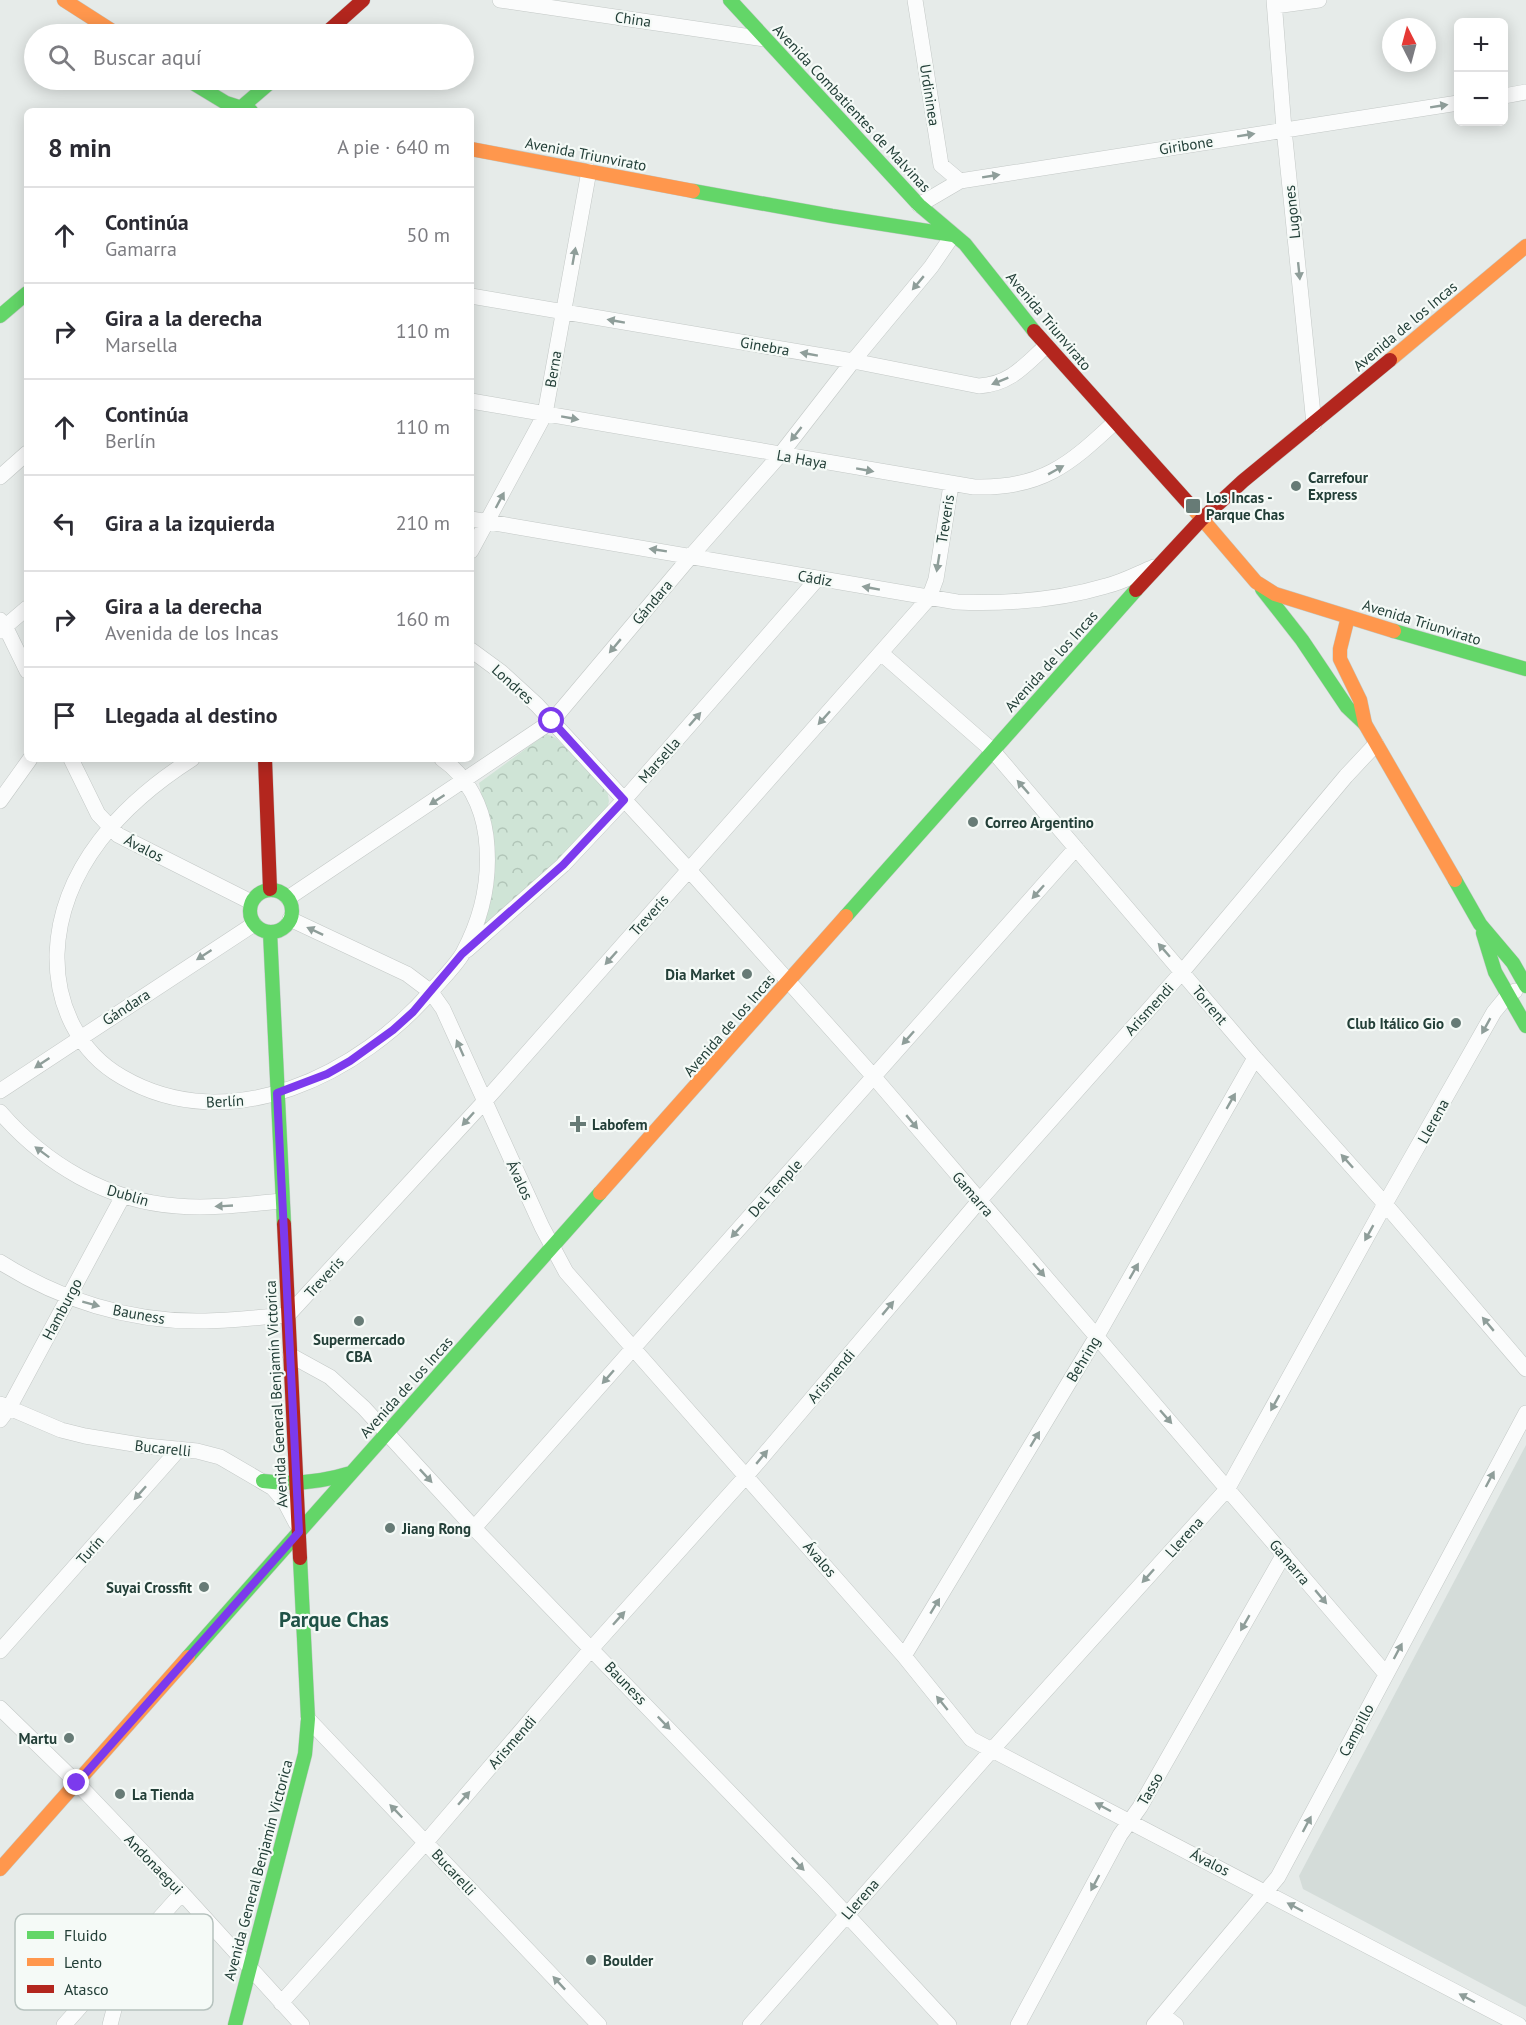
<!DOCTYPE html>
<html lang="es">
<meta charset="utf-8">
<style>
:root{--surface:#fff;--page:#f7f7f7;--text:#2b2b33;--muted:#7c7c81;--line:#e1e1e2}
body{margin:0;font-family:"PT Sans",sans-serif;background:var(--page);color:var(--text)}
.controls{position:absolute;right:18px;top:18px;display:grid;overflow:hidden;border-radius:9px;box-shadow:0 3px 15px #0003}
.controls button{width:54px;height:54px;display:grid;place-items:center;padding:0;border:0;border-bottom:2px solid var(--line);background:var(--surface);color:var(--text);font:30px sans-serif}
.compass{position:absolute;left:1382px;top:18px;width:54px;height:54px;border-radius:50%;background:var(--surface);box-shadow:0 3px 15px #0003;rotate:354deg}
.stop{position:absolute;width:18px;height:18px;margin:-14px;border:4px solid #7c3aed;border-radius:50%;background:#fff}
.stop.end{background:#7c3aed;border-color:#fff;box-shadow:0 2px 6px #0008}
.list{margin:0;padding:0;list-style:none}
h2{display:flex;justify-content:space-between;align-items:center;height:78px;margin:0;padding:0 24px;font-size:26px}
h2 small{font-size:20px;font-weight:400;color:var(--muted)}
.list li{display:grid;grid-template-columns:39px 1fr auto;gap:18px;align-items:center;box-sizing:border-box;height:96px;padding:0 24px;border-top:2px solid var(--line)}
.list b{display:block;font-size:22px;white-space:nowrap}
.list p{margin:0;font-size:20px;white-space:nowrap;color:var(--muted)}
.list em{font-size:20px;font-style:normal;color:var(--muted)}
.icon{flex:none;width:33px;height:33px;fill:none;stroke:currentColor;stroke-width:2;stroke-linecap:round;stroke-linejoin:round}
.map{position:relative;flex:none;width:1526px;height:2025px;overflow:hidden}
.search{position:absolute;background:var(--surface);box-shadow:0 3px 15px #0003;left:24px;top:24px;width:450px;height:66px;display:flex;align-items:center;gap:15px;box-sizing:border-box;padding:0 21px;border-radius:33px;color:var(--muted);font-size:22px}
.panel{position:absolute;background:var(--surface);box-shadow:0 3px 15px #0003;left:24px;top:108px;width:450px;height:654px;border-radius:9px}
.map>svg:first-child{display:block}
</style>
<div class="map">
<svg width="1526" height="2025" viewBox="0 0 1526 2025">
<defs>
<pattern id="forest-crowns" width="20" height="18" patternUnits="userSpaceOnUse" patternTransform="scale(1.5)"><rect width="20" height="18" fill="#cfe4d6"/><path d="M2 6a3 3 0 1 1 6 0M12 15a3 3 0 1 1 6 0" fill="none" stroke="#b1c5b8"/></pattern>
</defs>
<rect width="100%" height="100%" fill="#e6ebe9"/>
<path fill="#d4dcd9" d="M1526 1445V2007L1303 1889 1299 1876Z"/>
<path fill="url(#forest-crowns)" d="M546 734 556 738 607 790 609 801 607 810 491 925 485 923 482 919 487 822 479 783Z"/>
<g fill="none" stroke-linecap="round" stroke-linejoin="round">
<defs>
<path id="street" d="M500 0 765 39
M915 0 941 165 960 181
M1274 0 1284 129 1314 424
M1275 6 1319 0
M1504 96 1526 92
M919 205 960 181 1458 103
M471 296 853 361 979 386C1010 384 1024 366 1046 346
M471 401 974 487C1041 489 1069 465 1115 422
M0 477 27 453
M471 519 957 602C1007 604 1059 600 1106 586 1123 582 1139 573 1154 567
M471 551 545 414 589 171
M0 620 5 626 27 671
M0 631 27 608
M471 650 501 672 537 705 689 870 874 1077 1386 1674
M881 653 993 751 1255 1058 1385 1204 1526 1369
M71 759 98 814 118 835 251 902
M192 759C123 803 60 868 57 954 56 1004 78 1052 122 1077 230 1140 361 1074 434 988 444 977 456 965 463 953 483 916 491 877 486 836 482 806 468 777 442 759
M0 801 30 759
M288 898 552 721 691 556 780 455 853 361 931 267 953 235
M290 919 407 974 431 992 443 1009 542 1227 566 1272 904 1656 971 1739 1519 2025
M467 950 563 865 624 800 818 578
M0 1091 254 924
M0 1112C45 1164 107 1201 177 1206 212 1209 248 1204 282 1201
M0 1262C60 1300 130 1322 201 1321 230 1321 259 1317 288 1315L484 1102 929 598 936 579 951 485
M290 1355 330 1377 364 1408 474 1528 822 1888 949 2025
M0 1404 61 1430 85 1436 146 1446 197 1451 220 1457 273 1488 285 1502 296 1523
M0 1420 9 1408 123 1196
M474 1528 1076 848
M0 1651 179 1449
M904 1656 1097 1336 1255 1058
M0 1708 77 1783 182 1893 302 2025
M308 1719 599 2025
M281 2003 426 1842 592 1648 747 1475 979 1201 1182 972 1346 776 1376 744
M1163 2015 1176 2025
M64 2025 182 1893
M110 2025 128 1955
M750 2025 991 1751 1228 1488 1385 1204 1494 1012 1508 995 1515 991
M1018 2025 1120 1835 1140 1807 1284 1554
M1154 2025 1278 1877 1526 1413"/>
<path id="fast" d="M730 0 919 205 965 244 1034 331
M188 80 226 103 251 111
M237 111 273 80
M693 191 832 216 953 235
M0 316 27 293
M1262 589 1302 640 1347 707 1365 724
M1394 631 1526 669
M1455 880 1480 924 1513 963 1526 986
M250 911a21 21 0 1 1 42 0a21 21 0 1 1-42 0Z
M846 916 1136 590
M270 932 284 1224
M1483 933 1495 972 1526 1026
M263 1481C293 1485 322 1482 351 1473
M188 1657 600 1193
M235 2025 305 1754 308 1719 300 1558"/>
<path id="slow" d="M64 0 117 34
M471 149 693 191
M1390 360 1526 246
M1191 506 1256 582 1275 594 1394 631
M1348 617 1340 649V659L1360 700 1365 724 1455 880
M600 1193 846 916
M0 1869 188 1657"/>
<path id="jam" d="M325 34 363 0
M1034 331 1191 506
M1136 590 1202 519 1243 481 1390 360
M265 759 270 889
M284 1224 300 1558"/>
</defs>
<use href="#street" stroke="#c3c8c6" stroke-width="16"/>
<use href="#fast" stroke="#c1c9c6" stroke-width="15"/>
<use href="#slow" stroke="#c1c9c6" stroke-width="15"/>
<use href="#jam" stroke="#c1c9c6" stroke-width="15"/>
<use href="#street" stroke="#fbfcfc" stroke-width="15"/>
<use href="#fast" stroke="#63d668" stroke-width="14"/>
<use href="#slow" stroke="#ff974d" stroke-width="14"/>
<use href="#jam" stroke="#b3261e" stroke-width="14"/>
</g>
<defs><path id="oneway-solid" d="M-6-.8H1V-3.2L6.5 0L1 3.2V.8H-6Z" transform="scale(1.5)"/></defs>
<g fill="#8f9e9a">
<use href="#oneway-solid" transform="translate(1439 106) rotate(-9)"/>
<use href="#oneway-solid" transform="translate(1246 135) rotate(-9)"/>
<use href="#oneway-solid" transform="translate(991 176) rotate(-9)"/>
<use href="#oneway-solid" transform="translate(574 256) rotate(-80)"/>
<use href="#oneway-solid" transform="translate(1299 271) rotate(84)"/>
<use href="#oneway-solid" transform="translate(918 283) rotate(130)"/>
<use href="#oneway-solid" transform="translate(616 321) rotate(-170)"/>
<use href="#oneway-solid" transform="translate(809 354) rotate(-170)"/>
<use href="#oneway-solid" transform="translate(1000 381) rotate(158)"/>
<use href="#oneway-solid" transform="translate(570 418) rotate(10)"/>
<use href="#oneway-solid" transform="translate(796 434) rotate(128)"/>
<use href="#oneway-solid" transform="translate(865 470) rotate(10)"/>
<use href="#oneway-solid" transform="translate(1056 470) rotate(-29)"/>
<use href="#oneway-solid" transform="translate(500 500) rotate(-62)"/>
<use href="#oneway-solid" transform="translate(658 550) rotate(-171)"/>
<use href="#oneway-solid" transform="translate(938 563) rotate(99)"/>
<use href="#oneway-solid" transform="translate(871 588) rotate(-170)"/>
<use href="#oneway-solid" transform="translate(615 646) rotate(130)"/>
<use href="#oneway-solid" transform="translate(824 718) rotate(132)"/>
<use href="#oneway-solid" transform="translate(695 719) rotate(-49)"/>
<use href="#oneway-solid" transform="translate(1023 787) rotate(-131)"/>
<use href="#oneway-solid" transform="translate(437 800) rotate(147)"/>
<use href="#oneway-solid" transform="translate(1038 892) rotate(132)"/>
<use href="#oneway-solid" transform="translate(315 931) rotate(-155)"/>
<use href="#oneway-solid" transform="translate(1164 950) rotate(-131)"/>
<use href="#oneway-solid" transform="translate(204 955) rotate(147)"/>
<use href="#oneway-solid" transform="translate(611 958) rotate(132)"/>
<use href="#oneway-solid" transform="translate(1486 1026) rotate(119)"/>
<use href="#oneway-solid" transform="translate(908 1038) rotate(132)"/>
<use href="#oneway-solid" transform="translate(460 1048) rotate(-114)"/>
<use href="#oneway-solid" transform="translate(42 1063) rotate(146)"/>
<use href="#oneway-solid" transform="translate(1231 1101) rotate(-60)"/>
<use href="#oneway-solid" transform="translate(468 1119) rotate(132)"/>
<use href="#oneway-solid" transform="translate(912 1122) rotate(50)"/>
<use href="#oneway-solid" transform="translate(42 1152) rotate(-143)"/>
<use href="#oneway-solid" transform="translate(1347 1161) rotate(-132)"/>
<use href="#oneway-solid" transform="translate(224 1206) rotate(177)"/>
<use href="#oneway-solid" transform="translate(737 1231) rotate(132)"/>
<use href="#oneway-solid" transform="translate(1369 1233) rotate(119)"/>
<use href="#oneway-solid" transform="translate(1039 1270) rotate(49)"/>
<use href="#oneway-solid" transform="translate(1134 1271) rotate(-60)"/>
<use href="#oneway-solid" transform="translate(91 1304) rotate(15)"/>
<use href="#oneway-solid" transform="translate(888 1308) rotate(-50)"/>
<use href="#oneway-solid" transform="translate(1488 1324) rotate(-130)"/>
<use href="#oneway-solid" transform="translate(608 1377) rotate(131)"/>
<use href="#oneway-solid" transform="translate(1275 1403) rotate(119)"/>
<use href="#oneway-solid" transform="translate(1166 1417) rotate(49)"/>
<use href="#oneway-solid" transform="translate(1035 1439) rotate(-59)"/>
<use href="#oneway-solid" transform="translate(762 1457) rotate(-50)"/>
<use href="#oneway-solid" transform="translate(426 1476) rotate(47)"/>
<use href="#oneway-solid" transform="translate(1490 1479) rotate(-62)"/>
<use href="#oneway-solid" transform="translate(140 1493) rotate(132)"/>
<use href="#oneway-solid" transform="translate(1148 1576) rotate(132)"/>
<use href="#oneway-solid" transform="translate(1321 1597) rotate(50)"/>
<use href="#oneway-solid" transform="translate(935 1606) rotate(-59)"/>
<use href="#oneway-solid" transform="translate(619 1618) rotate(-48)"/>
<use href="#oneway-solid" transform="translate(1245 1623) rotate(120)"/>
<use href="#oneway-solid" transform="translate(1398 1651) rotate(-62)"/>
<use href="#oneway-solid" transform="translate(942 1703) rotate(-129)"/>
<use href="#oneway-solid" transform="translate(664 1723) rotate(46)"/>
<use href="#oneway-solid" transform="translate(464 1798) rotate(-49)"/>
<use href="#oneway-solid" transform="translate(1103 1807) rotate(-152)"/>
<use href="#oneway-solid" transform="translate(396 1811) rotate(-134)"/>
<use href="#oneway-solid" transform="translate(1307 1824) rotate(-62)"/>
<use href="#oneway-solid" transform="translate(798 1864) rotate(46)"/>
<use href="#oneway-solid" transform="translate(1095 1883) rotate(118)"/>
<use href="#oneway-solid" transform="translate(1295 1907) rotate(-152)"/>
<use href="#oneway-solid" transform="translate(559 1983) rotate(-133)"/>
<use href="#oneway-solid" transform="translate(1467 1998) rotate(-152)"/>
</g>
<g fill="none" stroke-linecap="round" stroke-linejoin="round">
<path stroke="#7c3aed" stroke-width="8" d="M77 1783 299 1532 277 1093 327 1074 350 1061 393 1030 413 1012 462 954 563 865 624 800 552 721"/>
</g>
<g fill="#677b76" stroke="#f5faf7" stroke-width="2">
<circle cx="1296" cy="486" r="6"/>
<rect x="1185" y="498" width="16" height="16" rx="3"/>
<circle cx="973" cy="822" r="6"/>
<circle cx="747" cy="974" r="6"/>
<circle cx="1456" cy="1023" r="6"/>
<path d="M575 1115h6v6h6v6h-6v6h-6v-6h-6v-6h6z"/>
<circle cx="359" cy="1321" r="6"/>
<circle cx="390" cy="1528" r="6"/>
<circle cx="204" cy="1587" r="6"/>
<circle cx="69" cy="1738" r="6"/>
<circle cx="120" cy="1794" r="6"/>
<circle cx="591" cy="1960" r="6"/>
</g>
<g text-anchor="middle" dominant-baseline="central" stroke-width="4.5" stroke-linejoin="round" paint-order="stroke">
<g font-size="15" fill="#233f38" stroke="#f5faf7">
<text transform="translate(633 19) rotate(8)">China</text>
<text transform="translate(930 95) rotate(81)">Urdininea</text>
<text transform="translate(852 108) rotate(47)">Avenida Combatientes de Malvinas</text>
<text transform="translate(1186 145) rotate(-9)">Giribone</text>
<text transform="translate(586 154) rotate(11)">Avenida Triunvirato</text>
<text transform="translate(1292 212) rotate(-96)">Lugones</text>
<text transform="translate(1049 321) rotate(50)">Avenida Triunvirato</text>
<text transform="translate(1405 326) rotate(-40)">Avenida de los Incas</text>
<text transform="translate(765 346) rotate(10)">Ginebra</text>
<text transform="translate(553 369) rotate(-80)">Berna</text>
<text transform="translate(802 459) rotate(10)">La Haya</text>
<text transform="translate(945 519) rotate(-81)">Treveris</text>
<text transform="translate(815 578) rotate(10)">Cádiz</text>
<text transform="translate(652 602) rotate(-50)">Gándara</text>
<text transform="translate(1422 622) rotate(17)">Avenida Triunvirato</text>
<text transform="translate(1051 661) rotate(-48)">Avenida de los Incas</text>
<text transform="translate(513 684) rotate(42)">Londres</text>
<text transform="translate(659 760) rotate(-49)">Marsella</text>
<text transform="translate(144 848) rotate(27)">Ávalos</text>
<text transform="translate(649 915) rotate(-48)">Treveris</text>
<text transform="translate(1210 1005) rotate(50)">Torrent</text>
<text transform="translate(126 1007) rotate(-33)">Gándara</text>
<text transform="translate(1149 1009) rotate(-48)">Arismendi</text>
<text transform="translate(729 1025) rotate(-49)">Avenida de los Incas</text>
<text transform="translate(225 1101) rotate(-3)">Berlín</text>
<text transform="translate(1433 1121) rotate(-61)">Llerena</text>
<text transform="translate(520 1180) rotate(65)">Ávalos</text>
<text transform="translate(775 1188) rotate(-48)">Del Temple</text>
<text transform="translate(973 1194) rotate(49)">Gamarra</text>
<text transform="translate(128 1195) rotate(16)">Dublín</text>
<text transform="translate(324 1277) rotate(-47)">Treveris</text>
<text transform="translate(62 1309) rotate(-62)">Hamburgo</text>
<text transform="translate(139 1314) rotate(10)">Bauness</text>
<text transform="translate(1083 1359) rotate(-59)">Behring</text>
<text transform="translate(831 1376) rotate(-50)">Arismendi</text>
<text transform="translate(406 1387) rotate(-48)">Avenida de los Incas</text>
<text transform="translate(276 1394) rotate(-93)">Avenida General Benjamín Victorica</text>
<text transform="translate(163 1448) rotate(6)">Bucarelli</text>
<text transform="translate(1184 1537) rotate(-48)">Llerena</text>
<text transform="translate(90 1550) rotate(-48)">Turín</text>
<text transform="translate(820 1559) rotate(49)">Ávalos</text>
<text transform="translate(1290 1562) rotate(50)">Gamarra</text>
<text transform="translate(626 1683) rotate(46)">Bauness</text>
<text transform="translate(1356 1730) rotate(-62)">Campillo</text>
<text transform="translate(512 1742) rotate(-49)">Arismendi</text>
<text transform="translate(1150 1789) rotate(-60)">Tasso</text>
<text transform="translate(1210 1862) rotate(27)">Ávalos</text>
<text transform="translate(154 1864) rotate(46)">Andonaegui</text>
<text transform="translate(258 1870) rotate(-75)">Avenida General Benjamín Victorica</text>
<text transform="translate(454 1872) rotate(47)">Bucarelli</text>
<text transform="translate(860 1899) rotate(-49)">Llerena</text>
</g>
<g font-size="15" font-weight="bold" fill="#233f38" stroke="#f5faf7" text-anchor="start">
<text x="1308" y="477">Carrefour<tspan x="1308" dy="17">Express</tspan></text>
<text x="1206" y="497">Los Incas -<tspan x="1206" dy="17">Parque Chas</tspan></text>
<text x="985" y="822">Correo Argentino</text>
<text x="735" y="974" text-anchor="end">Dia Market</text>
<text x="1444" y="1023" text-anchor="end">Club Itálico Gio</text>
<text x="592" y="1124">Labofem</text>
<text x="359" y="1339" text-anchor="middle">Supermercado<tspan x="359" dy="17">CBA</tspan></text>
<text x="402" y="1528">Jiang Rong</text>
<text x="192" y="1587" text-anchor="end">Suyai Crossfit</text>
<text x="57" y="1738" text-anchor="end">Martu</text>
<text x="132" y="1794">La Tienda</text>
<text x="603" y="1960">Boulder</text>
</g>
<g font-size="21" font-weight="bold" fill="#1f5247" stroke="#f5faf7">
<text x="334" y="1619">Parque Chas</text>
</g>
</g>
<rect x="15" y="1914" width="198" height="96" rx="9" fill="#f5faf7" stroke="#b6c2be" stroke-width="1.5"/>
<rect x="27" y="1931" width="27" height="8" fill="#63d668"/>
<rect x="27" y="1958" width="27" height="8" fill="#ff974d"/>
<rect x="27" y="1985" width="27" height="8" fill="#b3261e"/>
<g font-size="16" fill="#233f38">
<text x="64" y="1941">Fluido</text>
<text x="64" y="1968">Lento</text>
<text x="64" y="1995">Atasco</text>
</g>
</svg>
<div class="controls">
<button>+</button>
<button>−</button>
</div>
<svg class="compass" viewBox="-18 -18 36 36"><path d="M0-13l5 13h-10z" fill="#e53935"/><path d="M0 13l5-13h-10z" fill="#7c7c81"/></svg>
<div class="stop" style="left:552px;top:721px"></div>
<div class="stop end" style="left:77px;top:1783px"></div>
<div class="search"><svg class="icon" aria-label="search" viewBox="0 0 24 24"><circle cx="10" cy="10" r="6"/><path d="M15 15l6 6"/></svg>Buscar aquí</div>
<section class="panel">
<h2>8 min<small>A pie · 640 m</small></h2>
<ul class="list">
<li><svg class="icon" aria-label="ahead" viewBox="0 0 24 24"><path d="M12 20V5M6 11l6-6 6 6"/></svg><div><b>Continúa</b><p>Gamarra</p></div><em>50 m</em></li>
<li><svg class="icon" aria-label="right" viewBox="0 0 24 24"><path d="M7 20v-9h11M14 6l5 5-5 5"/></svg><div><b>Gira a la derecha</b><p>Marsella</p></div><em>110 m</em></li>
<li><svg class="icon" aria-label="ahead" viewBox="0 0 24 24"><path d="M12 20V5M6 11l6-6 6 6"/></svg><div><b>Continúa</b><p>Berlín</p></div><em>110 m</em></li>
<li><svg class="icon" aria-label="left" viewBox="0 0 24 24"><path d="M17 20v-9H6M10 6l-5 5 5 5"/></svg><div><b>Gira a la izquierda</b></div><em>210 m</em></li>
<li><svg class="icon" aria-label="right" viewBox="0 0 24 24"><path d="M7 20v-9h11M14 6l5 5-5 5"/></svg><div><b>Gira a la derecha</b><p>Avenida de los Incas</p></div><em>160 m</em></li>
<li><svg class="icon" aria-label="arrive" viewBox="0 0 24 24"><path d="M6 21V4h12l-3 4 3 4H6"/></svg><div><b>Llegada al destino</b></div></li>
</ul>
</section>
</div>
